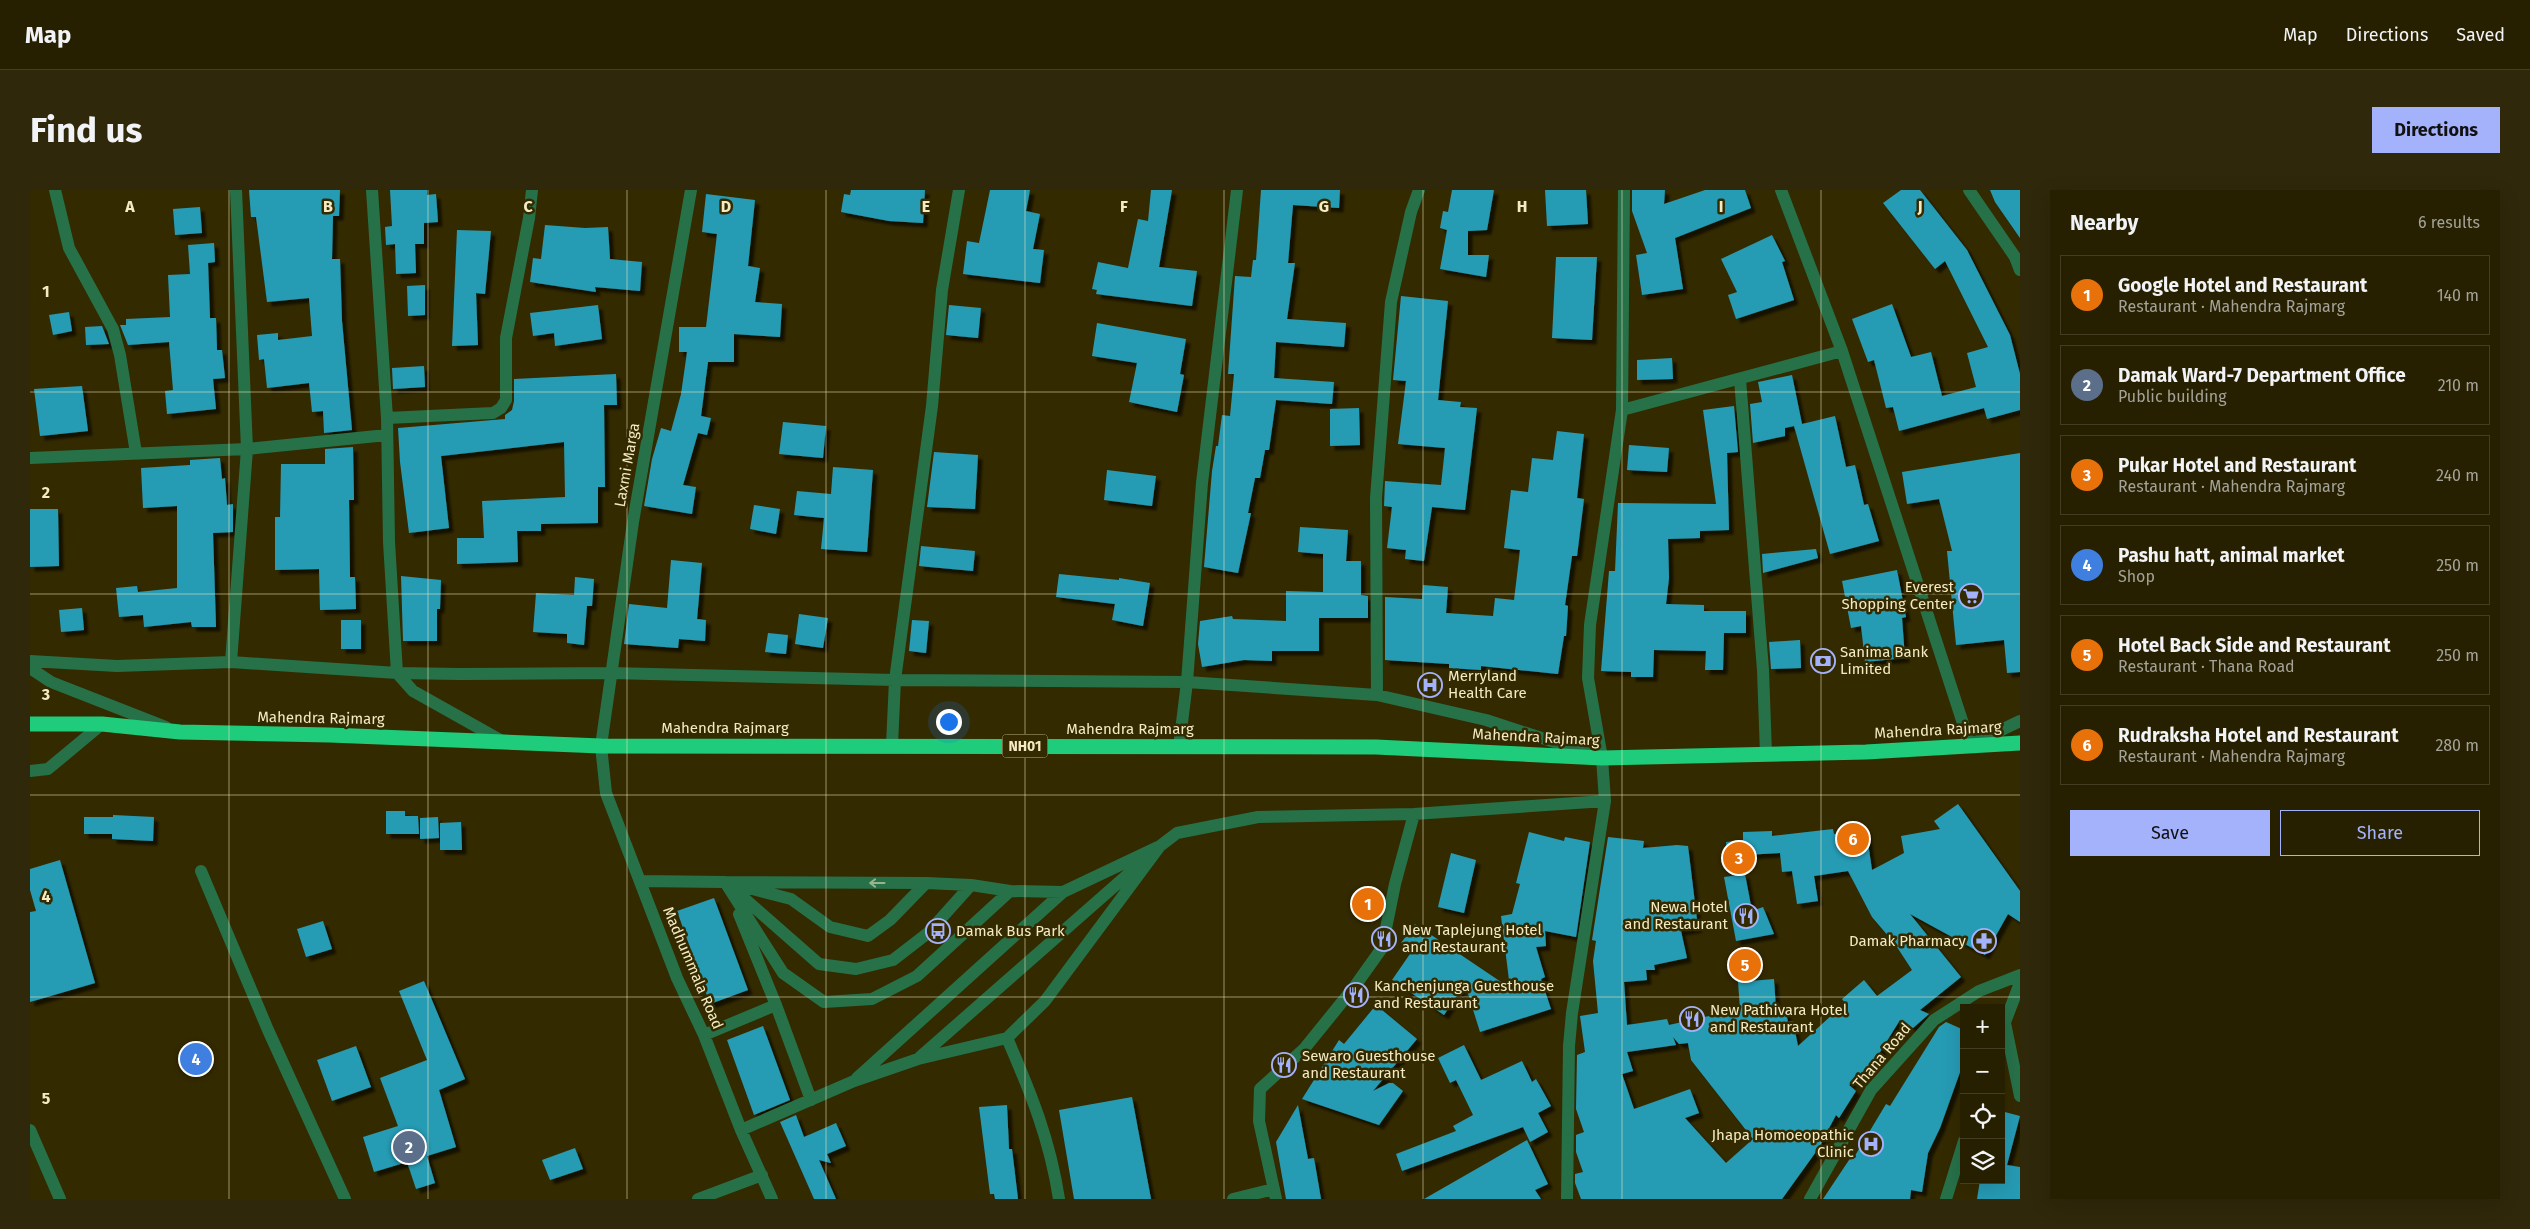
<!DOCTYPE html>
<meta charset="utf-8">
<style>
:root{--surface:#272000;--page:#2f280a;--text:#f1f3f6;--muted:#a4a399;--line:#433e22;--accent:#a4b2fc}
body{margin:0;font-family:"Fira Sans",sans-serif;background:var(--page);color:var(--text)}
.controls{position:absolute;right:15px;bottom:15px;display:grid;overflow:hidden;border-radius:0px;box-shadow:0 5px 20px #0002}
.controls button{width:45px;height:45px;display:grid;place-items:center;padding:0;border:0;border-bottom:1px solid var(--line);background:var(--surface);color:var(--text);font:25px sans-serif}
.you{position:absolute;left:918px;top:531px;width:18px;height:18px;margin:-12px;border:4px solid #fff;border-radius:50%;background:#1a73e8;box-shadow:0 0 0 8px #1a73e833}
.badge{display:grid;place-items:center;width:32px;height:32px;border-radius:50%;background:var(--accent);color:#fff;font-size:16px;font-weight:700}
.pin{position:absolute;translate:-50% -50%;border:2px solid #fff;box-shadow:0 1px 5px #0006}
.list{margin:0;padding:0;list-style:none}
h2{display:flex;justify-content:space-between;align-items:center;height:65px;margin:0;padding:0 20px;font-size:21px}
h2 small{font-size:16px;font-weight:400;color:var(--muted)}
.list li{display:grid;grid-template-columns:32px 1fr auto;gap:15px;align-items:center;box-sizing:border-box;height:80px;margin:0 10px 10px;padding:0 10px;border:1px solid var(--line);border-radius:0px}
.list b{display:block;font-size:19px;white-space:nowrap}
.list p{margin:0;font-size:16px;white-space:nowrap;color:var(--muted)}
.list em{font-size:16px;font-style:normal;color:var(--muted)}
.actions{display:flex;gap:10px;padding:15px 20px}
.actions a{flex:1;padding:11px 0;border:1px solid var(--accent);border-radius:0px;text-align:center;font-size:18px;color:var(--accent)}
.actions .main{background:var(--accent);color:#111}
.icon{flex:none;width:28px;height:28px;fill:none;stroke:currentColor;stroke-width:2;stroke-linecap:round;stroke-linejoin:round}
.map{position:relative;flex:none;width:1990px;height:1009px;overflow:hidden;border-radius:0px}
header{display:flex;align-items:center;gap:30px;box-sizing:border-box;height:70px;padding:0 25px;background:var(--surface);border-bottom:1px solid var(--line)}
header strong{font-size:24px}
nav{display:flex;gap:28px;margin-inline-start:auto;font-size:18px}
.intro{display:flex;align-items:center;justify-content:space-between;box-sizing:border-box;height:120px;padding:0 30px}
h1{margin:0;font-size:35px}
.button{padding:12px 22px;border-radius:0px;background:var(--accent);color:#111;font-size:18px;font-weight:700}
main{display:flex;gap:30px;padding:0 30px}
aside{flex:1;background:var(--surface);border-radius:0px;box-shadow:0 5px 20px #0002}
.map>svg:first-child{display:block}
</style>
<header>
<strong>Map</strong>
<nav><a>Map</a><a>Directions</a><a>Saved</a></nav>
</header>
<div class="intro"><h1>Find us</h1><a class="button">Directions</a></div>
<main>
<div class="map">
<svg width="1990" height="1009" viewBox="0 0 1990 1009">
<defs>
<filter id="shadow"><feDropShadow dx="4.5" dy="4.5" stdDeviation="1" flood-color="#0009"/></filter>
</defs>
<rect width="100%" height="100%" fill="#342a00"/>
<path fill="#279bb4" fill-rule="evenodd" filter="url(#shadow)" d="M219 0H310L309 26H303L302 69H310L312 131 322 240 294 243 293 221 282 222 279 193 237 198 234 169 229 170 227 145 248 143V150L282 146 279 108 237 112 226 27H221Z
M360 0H397V5L406 4 408 32 394 33V54H385L386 83 366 84 365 54 356 55 355 37 362 36Z
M821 0H895L893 33 859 31 811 22 814 4 820 5Z
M960 0H1000L996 21 1010 24 1003 59 1014 60 1010 93 933 84 937 51 949 53Z
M1121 0H1142L1129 77 1167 81 1162 116 1066 104 1067 100 1062 99 1068 72 1098 78 1108 29 1118 31Z
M1231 0H1310L1309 18 1263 15 1258 73H1265L1257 129 1316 133 1314 157 1246 152 1244 188 1304 192 1302 214 1246 210 1239 260H1235L1230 288H1225L1218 323H1221L1208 383 1174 377 1182 281 1186 256H1188L1192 225 1200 226 1204 184H1198L1205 86 1221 87 1223 70H1226Z
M1422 0H1464L1457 40 1438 41V65H1459L1456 87 1410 79 1417 40 1410 38 1413 21 1418 22Z
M1515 0H1556L1558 34 1517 36Z
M1602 0H1635L1634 14 1675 0H1715L1721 18 1645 48 1653 99 1612 105 1606 65 1617 63 1602 21Z
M1871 0H1890L1937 60 1980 145 1990 184V220L1957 229 1954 218 1869 241 1863 217 1856 218 1844 170 1838 172 1822 129 1862 114 1881 167 1901 162 1912 206 1946 197 1937 163 1958 157 1915 71 1905 79 1853 13Z
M1960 0H1990V48L1965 12Z
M676 4 725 10 718 76 730 78 725 112 752 114 750 147 704 144V172H678L671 226 681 228 677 245 668 243 653 295 666 297 662 324 614 316 622 269 631 238 641 241 651 204 657 162H649V137H676L687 44 672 42Z
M170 17 172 43 145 45 143 19Z
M515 35 555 38 578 37 580 69 612 72 610 101 565 97 566 102 500 92 503 68 511 69Z
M427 40 461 41 455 104 446 103 448 155 422 156Z
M1742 45 1755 71 1752 72 1764 110 1706 129 1698 105 1707 102 1691 69Z
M184 53 185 72 178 73 180 128H186L187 160H192L195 188 183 189 186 219 137 224 135 201 143 200 139 152 98 155 90 135H96V129L140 127 138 85 160 84 158 55Z
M1526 67H1567L1562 150 1522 148Z
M395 95V125L378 126 377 96Z
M1371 106 1418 111 1408 210 1431 212 1430 217 1447 218 1435 320 1402 317 1394 371 1375 369 1376 360 1357 358 1362 317 1354 316 1355 291 1411 295 1415 258 1368 254 1376 191 1363 190Z
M568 115 572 149 525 156 524 143 503 146 500 123Z
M919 115 951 118 948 148 916 145Z
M39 122 42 141 23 145 19 125Z
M1067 133 1156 149 1150 184 1154 185 1147 222 1099 212 1107 173 1062 166Z
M72 136 79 154 56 155 55 137Z
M1642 168 1643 189 1607 190V170Z
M394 176 395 197 363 199 362 178Z
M586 184 587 215H574L575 297H568V333L511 334V341H487L488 372 427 374V348H454L452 311 535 307 534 252 411 266 419 338 379 343 370 272 368 238 475 229V225L482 220 484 211V189Z
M1762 185 1772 234 1805 226 1816 277 1825 275 1834 315 1838 314 1849 351 1800 364 1764 236 1755 238V246L1723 253 1720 214 1732 212 1728 192Z
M52 196 58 241 10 246 4 199Z
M1704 216 1708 262 1697 263 1699 340 1670 341V348L1638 349 1639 388 1636 414 1674 415V421H1716V443H1694L1693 480H1675L1676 461 1624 460 1623 487H1601V482L1571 481 1579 381H1585L1588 313 1686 314 1673 220Z
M1329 218 1330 255 1300 256V219Z
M753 232 796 236 793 268 749 264Z
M1527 241 1554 244 1547 308 1554 309 1547 366H1542L1535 415 1538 416 1536 446H1534L1528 484 1451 476V480L1419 478V474L1355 470V407L1392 409 1393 395 1418 397 1416 423 1463 426 1465 408 1484 410 1490 360 1474 358 1481 300 1498 302 1502 268 1523 270Z
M1599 255 1639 258 1637 282 1597 280Z
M323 257 324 310H319L320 387H325L326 419 290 420 289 379 245 380V327H250L251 274H295V259Z
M904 262 948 265 945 319 897 317Z
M1990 263V482L1977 483 1974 450 1926 455 1917 361H1922L1909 309 1877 314 1872 282Z
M190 268 192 289 195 288 197 315 203 314V342L183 343 186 437H162L161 432 114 437 113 425 89 427 86 398 107 396 108 402 147 398V316L113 318 111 278 160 275V270Z
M803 277 843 280 837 362 791 359 794 328 764 325 767 301 801 304Z
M1077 280 1126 286 1122 316 1074 310Z
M724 315 750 319 746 344 720 339Z
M0 319H28L29 376 0 377Z
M1270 337 1318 340 1316 371H1331V405L1338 406V428H1289V461H1242V471L1214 470 1172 477 1168 454 1170 431 1202 426 1203 429 1256 431V401L1293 402V364L1268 362Z
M891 356 945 361 943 381 889 376Z
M1786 359 1788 368 1733 383 1732 364Z
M641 370 672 373 667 429 676 430 675 451 649 449 648 458 594 454 599 414 637 418Z
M1867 380 1876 427 1872 428 1875 468 1835 472 1831 436 1821 438 1812 391Z
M1029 384 1089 390V388L1120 393 1113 436 1082 430 1085 414 1026 407Z
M371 386 411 390 410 419H407V451H373Z
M545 387 564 389 562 416H557L554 455 537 453V444L503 442 506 403 544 405Z
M52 418 54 440 31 442 29 420Z
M769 424 798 428 793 458 765 454Z
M311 430H331V459H311Z
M882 430 899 431 896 463 879 461Z
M738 443 758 445 756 464 735 462Z
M1770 450 1771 478 1741 479 1739 452Z
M1928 614 1990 701V732L1978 724 1955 765 1880 724 1931 787 1890 820 1899 824 1883 838 1870 830 1842 875 1819 895 1826 901 1809 928 1806 925 1788 959 1752 1009H1551L1545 993V984L1553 982 1546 962V945L1554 942 1546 919 1547 865 1555 862 1550 826 1568 823 1563 771 1566 751 1562 750 1578 647 1614 651 1613 658 1647 655 1658 656 1668 738 1651 741 1657 768 1624 775 1625 780H1616L1617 790 1594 792 1597 835 1637 829 1639 835 1710 819 1708 792 1744 789 1746 820 1755 818 1758 832 1763 831 1768 856 1815 813 1812 809 1834 790 1847 806 1882 780 1865 754 1842 727 1818 681 1784 686 1788 711 1767 714 1762 681 1752 682 1750 663 1697 666 1696 652 1713 650V642L1742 641V646L1803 639 1804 644 1836 639 1842 680 1874 663 1871 646 1910 639 1904 631ZM1643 847 1649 854 1658 853 1661 870 1723 949 1696 973 1655 928 1669 923 1660 899 1604 919 1592 884 1603 881 1597 862 1646 855Z
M356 621H375V626H388L389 644H356Z
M83 625 124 627 123 651 82 649V644H54V627H83Z
M408 627 409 648 390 649V628Z
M431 632 432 660H410V633Z
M1499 642 1534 651 1535 647 1560 652 1546 747 1515 741 1516 756 1506 757 1515 787 1511 789 1521 819 1450 842 1435 794 1414 825 1362 790 1382 761 1371 753 1385 734 1480 798 1471 726 1482 724 1490 694 1486 693Z
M1421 663 1446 670 1434 723 1408 717Z
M30 670 65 793 0 812V722L6 721 0 700V679Z
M1715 684 1722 721 1733 717 1744 744 1706 751 1694 687Z
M684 708 718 800 680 814 647 721Z
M293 731 302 759 276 767 267 739Z
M394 791 435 889 409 900 426 957 397 966 405 993 386 999 377 972 344 982 333 947 368 936 350 888 397 870 369 801Z
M1346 815 1387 849 1343 901 1359 893H1363L1373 901 1349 935 1272 909 1309 850 1314 854Z
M1916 832 1934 840V871L1910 938 1898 963 1892 1002 1881 1000 1880 1009H1793L1821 967 1823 969 1856 914 1860 916 1909 837Z
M733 836 760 910 724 925 697 850Z
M1434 855 1451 890 1492 871 1502 892 1506 889 1521 916 1508 923 1518 942 1500 952 1493 937 1372 981 1366 964 1426 941 1423 936 1443 925 1426 890 1420 893 1408 868Z
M326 856 341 897 302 911 287 870Z
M1102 907 1121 1009H1044L1029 920Z
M977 915 979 959H982L988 1009H965L964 1004H960L949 917Z
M1268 915 1278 969 1284 968 1291 1009H1256L1246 952Z
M1971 921 1990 926 1977 975 1990 977V1009H1947L1950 990H1971Z
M766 925 774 947 806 933 816 956 797 964 801 973 789 970 806 1009H784L750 932Z
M1497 950 1518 994 1505 1000 1511 1009H1394Z
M545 958 553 979 520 990 512 970Z"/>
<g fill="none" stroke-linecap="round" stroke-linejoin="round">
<path stroke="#277149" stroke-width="12" d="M25 0 39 58 83 139 90 165 106 263
M342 0 357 228 359 352 367 483 383 501 472 551
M661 0 603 332 571 556 576 603 647 788 674 845 711 940 742 1009
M1751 0 1812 161 1940 555 1990 531
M1939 0 1985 67 1990 80
M1710 189 1733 480 1736 564
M1592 220 1812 161
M357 228 463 223 471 218 476 210V148L499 28 502 0
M0 268 217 259 357 245
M0 471 87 476 201 472 367 483 430 484 581 483 865 490 1157 492 1347 505 1456 530 1561 564
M201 472 217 259 206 0
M0 478 21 492 136 537
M1347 505 1346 308 1361 112 1381 22 1389 0
M862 555 865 490 902 216 912 100 929 0
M1149 557 1157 492 1172 293 1207 0
M0 581 18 579 72 534
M171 681 238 840 315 1009
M610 691 695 692 753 783 794 812 842 809 887 786 980 701 1033 702
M695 692 896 693 941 695
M715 697 761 709 800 737 838 746 860 730 896 693
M707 702 789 774 826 779 863 770 898 743 941 695 980 701
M709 724 746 815 781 910
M1975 833 1990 906
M1972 840 1990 793
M674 845 746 815
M977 848C1001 903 1020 950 1029 1009
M890 867 1112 672
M827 888 1033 702 1128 657
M0 940 30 1009
M711 940 824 891 888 869 977 848 1015 811 1130 656 1147 643 1228 627 1384 624 1575 611
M668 1009 732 985
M1203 1009 1244 999
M1246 1009 1229 931 1230 899 1274 859 1325 796 1352 758 1365 694 1384 624
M1537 1009 1539 856 1542 823 1575 611 1572 568 1558 488 1560 435 1592 220 1594 0
M1780 1009 1841 900 1904 830 1949 801 1990 785
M1916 1009 1934 951"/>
<path stroke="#1ecc7b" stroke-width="15" d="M0 534H72L150 542 300 545 571 556 1346 557 1572 568 1836 562 1990 553"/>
</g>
<defs><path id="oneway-shaft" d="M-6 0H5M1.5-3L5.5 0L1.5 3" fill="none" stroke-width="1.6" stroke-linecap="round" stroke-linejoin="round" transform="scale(1.25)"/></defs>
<use stroke="#98b48c" href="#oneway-shaft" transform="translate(847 693) rotate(-180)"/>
<path fill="none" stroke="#f4eac3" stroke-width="1" stroke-opacity="0.55" d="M199 0V1009M398 0V1009M597 0V1009M796 0V1009M995 0V1009M1194 0V1009M1393 0V1009M1592 0V1009M1791 0V1009M0 202H1990M0 404H1990M0 605H1990M0 807H1990"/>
<defs>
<symbol id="supermarket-ring" viewBox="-11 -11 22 22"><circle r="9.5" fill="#342a00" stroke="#a4b2fc" stroke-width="1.5"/><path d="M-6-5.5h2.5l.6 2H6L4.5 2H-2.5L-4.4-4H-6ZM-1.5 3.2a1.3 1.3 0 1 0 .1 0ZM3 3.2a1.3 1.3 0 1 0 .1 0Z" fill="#a4b2fc"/></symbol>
<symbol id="bank-ring" viewBox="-11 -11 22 22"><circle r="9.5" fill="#342a00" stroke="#a4b2fc" stroke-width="1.5"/><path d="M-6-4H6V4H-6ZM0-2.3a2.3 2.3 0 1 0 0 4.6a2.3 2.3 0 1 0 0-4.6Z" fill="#a4b2fc"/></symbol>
<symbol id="hospital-ring" viewBox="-11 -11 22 22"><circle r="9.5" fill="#342a00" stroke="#a4b2fc" stroke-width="1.5"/><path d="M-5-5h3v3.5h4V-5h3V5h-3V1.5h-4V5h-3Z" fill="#a4b2fc"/></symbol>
<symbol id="restaurant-ring" viewBox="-11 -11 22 22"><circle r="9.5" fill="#342a00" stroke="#a4b2fc" stroke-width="1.5"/><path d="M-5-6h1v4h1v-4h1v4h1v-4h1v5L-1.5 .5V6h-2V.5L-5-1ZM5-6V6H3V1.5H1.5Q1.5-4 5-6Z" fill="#a4b2fc"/></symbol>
<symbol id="bus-ring" viewBox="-11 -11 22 22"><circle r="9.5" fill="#342a00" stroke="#a4b2fc" stroke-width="1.5"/><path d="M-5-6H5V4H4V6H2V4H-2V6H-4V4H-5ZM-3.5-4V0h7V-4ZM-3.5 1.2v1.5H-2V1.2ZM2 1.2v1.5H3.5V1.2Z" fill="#a4b2fc"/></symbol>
<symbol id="pharmacy-ring" viewBox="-11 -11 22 22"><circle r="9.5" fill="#342a00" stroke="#a4b2fc" stroke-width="1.5"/><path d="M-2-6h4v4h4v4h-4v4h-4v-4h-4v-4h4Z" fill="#a4b2fc"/></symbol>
</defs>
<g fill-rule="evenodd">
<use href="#supermarket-ring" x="1927" y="392" width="28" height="28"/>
<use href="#bank-ring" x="1779" y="457" width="28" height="28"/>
<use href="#hospital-ring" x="1386" y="481" width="28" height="28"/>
<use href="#restaurant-ring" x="1702" y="712" width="28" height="28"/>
<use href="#bus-ring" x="894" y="727" width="28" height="28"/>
<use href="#restaurant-ring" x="1340" y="735" width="28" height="28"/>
<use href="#pharmacy-ring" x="1940" y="737" width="28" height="28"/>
<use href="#restaurant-ring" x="1312" y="791" width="28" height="28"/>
<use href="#restaurant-ring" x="1648" y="815" width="28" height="28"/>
<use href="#restaurant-ring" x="1240" y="861" width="28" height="28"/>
<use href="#hospital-ring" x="1827" y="940" width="28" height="28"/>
</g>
<g text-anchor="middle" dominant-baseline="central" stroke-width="5" stroke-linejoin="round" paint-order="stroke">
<rect fill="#342a00" stroke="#bab088" stroke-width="1" x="972.5" y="544.5" width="45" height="23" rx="4"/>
<g font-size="14" font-weight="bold" fill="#f4eac3">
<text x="995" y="556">NH01</text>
</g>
<g font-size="15" fill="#f4eac3" stroke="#342a00">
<text transform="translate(597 275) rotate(-80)">Laxmi Marga</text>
<text transform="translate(291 528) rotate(1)">Mahendra Rajmarg</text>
<text x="695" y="538">Mahendra Rajmarg</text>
<text x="1100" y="539">Mahendra Rajmarg</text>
<text transform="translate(1908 540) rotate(-3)">Mahendra Rajmarg</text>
<text transform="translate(1506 547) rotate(3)">Mahendra Rajmarg</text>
<text transform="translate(663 778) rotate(67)">Madhummala Road</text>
<text transform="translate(1852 866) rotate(-50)">Thana Road</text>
</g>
<g font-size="15" fill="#f4eac3" stroke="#342a00" text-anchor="start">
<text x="1924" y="397" text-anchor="end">Everest<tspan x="1924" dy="17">Shopping Center</tspan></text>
<text x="1810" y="462">Sanima Bank<tspan x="1810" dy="17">Limited</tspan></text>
<text x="1418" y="486">Merryland<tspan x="1418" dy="17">Health Care</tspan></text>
<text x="1698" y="717" text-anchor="end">Newa Hotel<tspan x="1698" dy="17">and Restaurant</tspan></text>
<text x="1372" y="740">New Taplejung Hotel<tspan x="1372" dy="17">and Restaurant</tspan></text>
<text x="926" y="741">Damak Bus Park</text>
<text x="1936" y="751" text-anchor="end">Damak Pharmacy</text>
<text x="1344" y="796">Kanchenjunga Guesthouse<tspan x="1344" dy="17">and Restaurant</tspan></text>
<text x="1680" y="820">New Pathivara Hotel<tspan x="1680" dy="17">and Restaurant</tspan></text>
<text x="1272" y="866">Sewaro Guesthouse<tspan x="1272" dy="17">and Restaurant</tspan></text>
<text x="1824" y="945" text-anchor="end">Jhapa Homoeopathic<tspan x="1824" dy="17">Clinic</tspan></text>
</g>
</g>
<g font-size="16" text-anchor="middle" font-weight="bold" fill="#f4eac3" stroke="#342a00" stroke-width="5" stroke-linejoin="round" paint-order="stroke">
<text x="100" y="22">A</text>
<text x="298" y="22">B</text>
<text x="498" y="22">C</text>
<text x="696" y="22">D</text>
<text x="896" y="22">E</text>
<text x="1094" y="22">F</text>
<text x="1294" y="22">G</text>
<text x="1492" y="22">H</text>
<text x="1691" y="22">I</text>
<text x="1890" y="22">J</text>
<text x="16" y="107">1</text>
<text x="16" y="308">2</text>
<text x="16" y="510">3</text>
<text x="16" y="712">4</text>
<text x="16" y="914">5</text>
</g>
</svg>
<div class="controls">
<button>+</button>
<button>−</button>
<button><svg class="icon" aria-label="locate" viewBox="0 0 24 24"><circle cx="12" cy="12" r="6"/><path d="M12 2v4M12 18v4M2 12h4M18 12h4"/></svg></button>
<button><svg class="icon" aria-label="layers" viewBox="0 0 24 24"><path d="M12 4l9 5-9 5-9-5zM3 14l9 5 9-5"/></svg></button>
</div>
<div class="you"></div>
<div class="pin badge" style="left:1338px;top:714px;background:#e8710a">1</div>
<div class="pin badge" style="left:379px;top:957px;background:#5c6f8a">2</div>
<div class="pin badge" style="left:1709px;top:668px;background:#e8710a">3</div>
<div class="pin badge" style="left:166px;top:869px;background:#3f7fe0">4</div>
<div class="pin badge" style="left:1715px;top:775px;background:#e8710a">5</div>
<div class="pin badge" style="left:1823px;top:649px;background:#e8710a">6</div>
</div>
<aside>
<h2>Nearby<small>6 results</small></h2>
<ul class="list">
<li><span class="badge" style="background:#e8710a">1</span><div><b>Google Hotel and Restaurant</b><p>Restaurant · Mahendra Rajmarg</p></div><em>140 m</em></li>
<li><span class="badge" style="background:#5c6f8a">2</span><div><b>Damak Ward-7 Department Office</b><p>Public building</p></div><em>210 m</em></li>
<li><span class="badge" style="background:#e8710a">3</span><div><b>Pukar Hotel and Restaurant</b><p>Restaurant · Mahendra Rajmarg</p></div><em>240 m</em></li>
<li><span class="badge" style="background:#3f7fe0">4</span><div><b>Pashu hatt, animal market</b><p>Shop</p></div><em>250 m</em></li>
<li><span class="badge" style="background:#e8710a">5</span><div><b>Hotel Back Side and Restaurant</b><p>Restaurant · Thana Road</p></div><em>250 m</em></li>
<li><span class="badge" style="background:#e8710a">6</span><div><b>Rudraksha Hotel and Restaurant</b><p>Restaurant · Mahendra Rajmarg</p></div><em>280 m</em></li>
</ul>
<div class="actions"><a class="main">Save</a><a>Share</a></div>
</aside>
</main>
